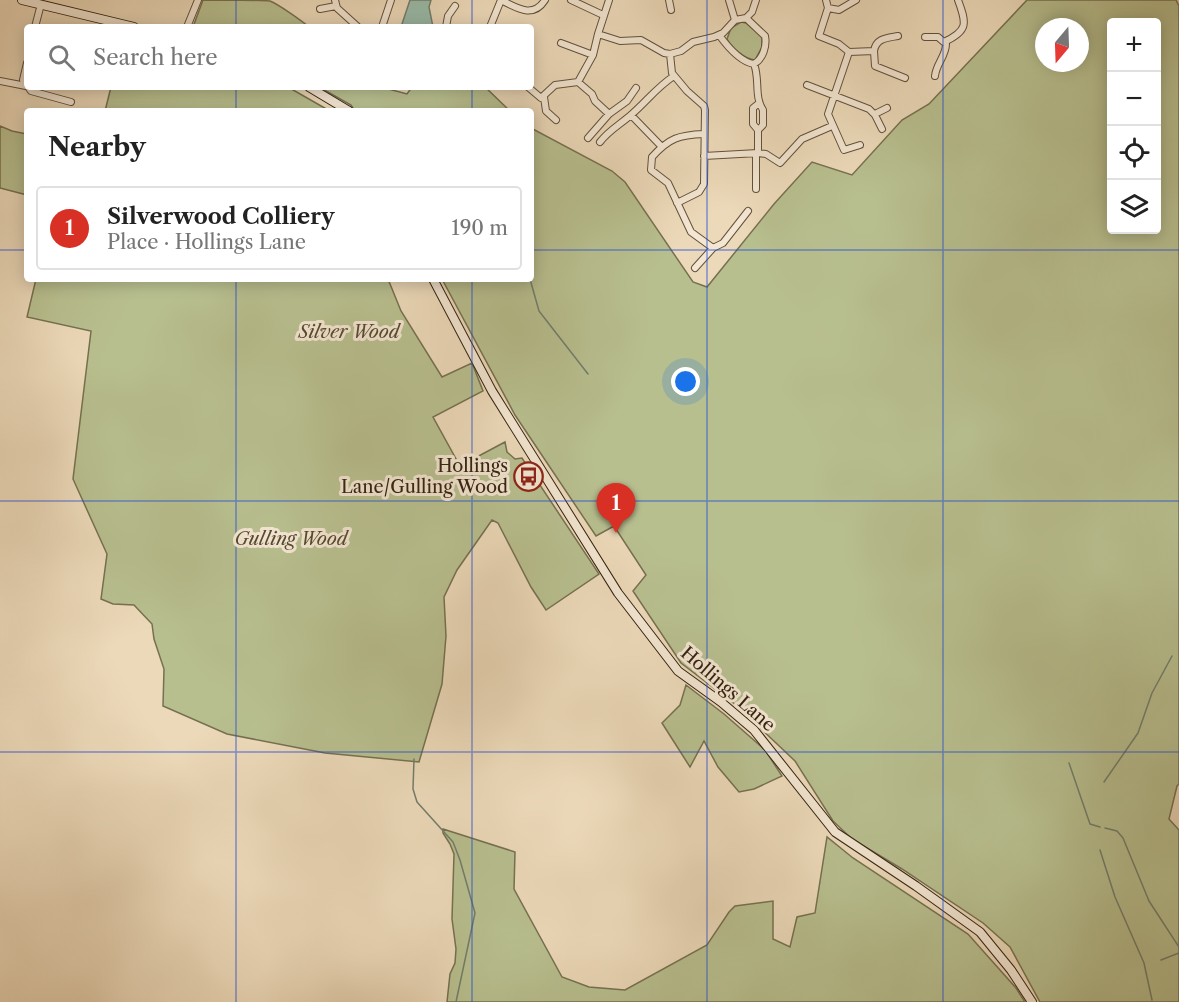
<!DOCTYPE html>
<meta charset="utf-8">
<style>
:root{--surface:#fff;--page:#f6f6f6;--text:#222;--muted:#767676;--line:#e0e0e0;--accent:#d93025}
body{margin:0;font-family:"Libre Caslon Text",serif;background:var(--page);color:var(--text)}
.controls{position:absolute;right:18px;top:18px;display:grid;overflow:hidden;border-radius:6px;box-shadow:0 3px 15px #0003}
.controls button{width:54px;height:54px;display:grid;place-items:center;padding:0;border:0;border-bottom:2px solid var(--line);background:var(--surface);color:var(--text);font:30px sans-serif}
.compass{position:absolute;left:1035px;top:18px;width:54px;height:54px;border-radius:50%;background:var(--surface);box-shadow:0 3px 15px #0003;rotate:199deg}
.you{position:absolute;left:686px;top:382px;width:21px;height:21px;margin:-15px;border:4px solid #fff;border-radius:50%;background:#1a73e8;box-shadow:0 0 0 9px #1a73e833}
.badge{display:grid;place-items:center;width:39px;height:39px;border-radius:50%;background:var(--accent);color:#fff;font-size:20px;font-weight:700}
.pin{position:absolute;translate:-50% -50px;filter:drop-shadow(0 2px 3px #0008)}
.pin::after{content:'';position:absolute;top:32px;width:21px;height:18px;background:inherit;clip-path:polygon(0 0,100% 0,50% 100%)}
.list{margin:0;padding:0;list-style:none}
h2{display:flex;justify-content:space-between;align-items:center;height:78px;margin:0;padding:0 24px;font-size:26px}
h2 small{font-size:20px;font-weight:400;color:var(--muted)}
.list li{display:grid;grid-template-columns:39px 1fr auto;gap:18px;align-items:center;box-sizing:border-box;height:84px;margin:0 12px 12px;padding:0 12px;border:2px solid var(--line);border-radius:6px}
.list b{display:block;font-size:22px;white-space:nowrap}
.list p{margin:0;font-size:20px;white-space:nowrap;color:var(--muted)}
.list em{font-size:20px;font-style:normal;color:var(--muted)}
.icon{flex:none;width:33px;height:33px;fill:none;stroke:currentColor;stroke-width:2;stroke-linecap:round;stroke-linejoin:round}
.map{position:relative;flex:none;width:1179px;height:1002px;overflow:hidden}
.search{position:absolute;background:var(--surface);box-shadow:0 3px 15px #0003;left:24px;top:24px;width:510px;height:66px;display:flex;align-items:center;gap:15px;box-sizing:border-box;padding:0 21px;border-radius:6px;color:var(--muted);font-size:22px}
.panel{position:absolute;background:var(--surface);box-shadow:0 3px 15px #0003;left:24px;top:108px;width:510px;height:174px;border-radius:6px}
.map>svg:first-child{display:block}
</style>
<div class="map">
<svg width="1179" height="1002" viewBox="0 0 1179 1002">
<rect width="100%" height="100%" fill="#ecd9b9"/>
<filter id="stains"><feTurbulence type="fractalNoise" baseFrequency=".00333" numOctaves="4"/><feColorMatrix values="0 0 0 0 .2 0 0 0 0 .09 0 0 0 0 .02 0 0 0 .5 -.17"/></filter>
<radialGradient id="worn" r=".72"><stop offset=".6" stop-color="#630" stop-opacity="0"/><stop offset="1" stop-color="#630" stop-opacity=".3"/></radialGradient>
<path fill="#b8bf8f" stroke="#767050" stroke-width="1.5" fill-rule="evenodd" d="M203 0C215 0 261 0 270 1 278 4 302 21 309 27H193Z
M1027 0H1176L1179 6V784L1177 786 1169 819 1179 830V1002H1040L1010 947 983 923 902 869 852 839 833 821 795 761 736 705 681 663 633 591 646 575 614 526 596 536 515 415 442 279H531V128L612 171 625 182 693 282 707 287 774 204 812 162 852 175 902 120 929 104ZM1112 22H1156V230H1112ZM1044 27H1080V63H1044Z
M741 22 746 23 762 36V47L755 60C745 59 732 48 727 39L731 28Z
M111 87H288L330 111H105Z
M319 87H381L407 94 412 87H481L486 88 510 111H355L351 105Z
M0 126 12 131 27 134V195L0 188Z
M36 279H388L401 311 442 377 472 363 483 391 433 417 460 466 505 442 507 452 515 459 522 458 599 574 546 610 531 587 498 523 492 520 457 570 444 597 446 636 442 684 419 762 325 753 227 734 163 706 164 669 154 639 152 624 134 605 113 604 101 599 107 554 73 479 91 331 27 317Z
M686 685 724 714 765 750 782 776 754 789 739 792 718 767 704 741 690 767 662 723 680 705Z
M443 829 515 852 514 889 562 977 589 987 625 990 707 945 729 912 735 906 773 901V939L790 947 797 917 815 913 827 837 853 858 968 934 1016 988 1025 1002H447L450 974 455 963 456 949 452 919 454 854 450 844 443 833Z"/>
<path fill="#99bbab" stroke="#717e6d" stroke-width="1.5" d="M410 0H431L429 7 433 27H401Z"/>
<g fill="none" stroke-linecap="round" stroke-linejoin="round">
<path stroke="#717e6d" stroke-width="1.5" d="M530 279 539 311 588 374
M414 759 413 789 417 802 453 842 460 860 475 913 456 1002
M1069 763 1090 824 1100 827
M1104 782 1138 733 1152 693 1172 656
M1105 828 1117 831 1123 838 1149 901 1179 947
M1100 850 1115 897 1144 963 1152 1000
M1161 960 1179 953"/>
<defs>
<path id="street" d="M335 0 337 8 358 27
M571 0 603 15
M609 0 598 34 620 41 641 40 664 53 670 54 681 51 693 42 714 37 723 33 735 20 746 18 765 36C767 46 763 59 754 64 740 62 727 46 719 35
M669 0 671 10
M729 0 735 20
M826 0 828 8 819 36 839 44 849 52 828 114 844 150 860 145
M828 8 839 10 856 0
M320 9 336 6
M746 18 752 12 756 0
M35 27 41 4
M187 27 198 0
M382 27 391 0
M446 27 448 16 455 6
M490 27 501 0C517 8 533 19 545 0
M925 37H938L946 44C946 56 936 64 935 76
M944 42C968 31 967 24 958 0
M561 43 593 55
M874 51 875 66 905 78
M849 52 874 51C876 38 887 38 898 36
M670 54 672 73 687 91 704 106 705 110 704 184 699 192 677 203
M27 63 23 80 31 91 71 102
M754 64C760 79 754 97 763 110V125L758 130V153
M0 81 26 86
M578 82 592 94 595 101 609 114 627 101 636 88
M807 85 869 109 875 115 882 129
M528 87 541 98 555 85 578 82 593 55 598 34
M544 97 546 111 556 120
M758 104 753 108V124L758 130
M875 114 887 108
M631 115 662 147
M704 134C679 135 669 138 652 157L651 170 668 183 691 232 713 248 723 243 748 211
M588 138 609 114
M600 142C609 130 621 124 632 114 647 101 657 87 674 76
M704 156 758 153 766 154 780 163 802 139 832 126
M756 189V153
M695 268 713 248"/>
<path id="secondary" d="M22 0 134 27
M309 87 349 111
M433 279 492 391 618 593 678 671 721 702 754 730 835 832 916 886 980 932 1011 970 1032 1002"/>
</defs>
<use href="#street" stroke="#62503b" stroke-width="8"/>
<use href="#secondary" stroke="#342211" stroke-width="10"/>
<use href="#street" stroke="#f3e6d2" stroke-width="6"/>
<use href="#secondary" stroke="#f3e6d2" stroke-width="8"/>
</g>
<path fill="none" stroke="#1d4ed8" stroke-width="1.5" stroke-opacity="0.55" d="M236 0V27M472 0V27M707 0V1002M943 0V1002M236 87V111M472 87V111M0 250H27M531 250H1179M236 279V1002M472 279V1002M0 501H1179M0 752H1179"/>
<defs>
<symbol id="bus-ring" viewBox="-11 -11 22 22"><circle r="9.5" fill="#f3e6d2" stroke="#8f2418" stroke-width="1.5"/><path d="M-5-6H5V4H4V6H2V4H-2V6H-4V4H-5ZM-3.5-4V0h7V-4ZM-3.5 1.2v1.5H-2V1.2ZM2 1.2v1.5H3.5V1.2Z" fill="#8f2418"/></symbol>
</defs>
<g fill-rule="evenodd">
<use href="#bus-ring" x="512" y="460" width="33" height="33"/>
</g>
<g text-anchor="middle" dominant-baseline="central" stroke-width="6" stroke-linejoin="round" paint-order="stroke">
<g font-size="18" font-style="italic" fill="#554930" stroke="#f3e6d2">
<text x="349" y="332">Silver Wood</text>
<text x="291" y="539">Gulling Wood</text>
</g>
<g font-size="18" fill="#342211" stroke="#f3e6d2" text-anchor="end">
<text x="508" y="466">Hollings<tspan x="508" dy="21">Lane/Gulling Wood</tspan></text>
</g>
<g font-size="18" fill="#342211" stroke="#f3e6d2">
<text transform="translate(728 689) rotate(41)">Hollings Lane</text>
</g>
</g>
<rect width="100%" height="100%" filter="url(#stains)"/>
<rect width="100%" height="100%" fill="url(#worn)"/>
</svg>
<div class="controls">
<button>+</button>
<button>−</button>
<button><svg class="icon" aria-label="locate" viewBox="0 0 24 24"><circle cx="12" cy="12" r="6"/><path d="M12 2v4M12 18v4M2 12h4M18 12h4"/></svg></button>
<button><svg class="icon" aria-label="layers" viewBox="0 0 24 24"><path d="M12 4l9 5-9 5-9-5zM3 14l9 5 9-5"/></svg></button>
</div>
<svg class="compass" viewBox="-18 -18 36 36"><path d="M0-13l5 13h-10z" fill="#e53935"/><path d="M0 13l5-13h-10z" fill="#767676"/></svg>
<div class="you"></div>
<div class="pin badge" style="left:616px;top:533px">1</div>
<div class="search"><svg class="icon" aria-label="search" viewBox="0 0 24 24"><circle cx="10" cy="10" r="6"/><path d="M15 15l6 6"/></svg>Search here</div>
<section class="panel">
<h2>Nearby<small></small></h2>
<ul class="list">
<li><span class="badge">1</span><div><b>Silverwood Colliery</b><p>Place · Hollings Lane</p></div><em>190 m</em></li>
</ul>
</section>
</div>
